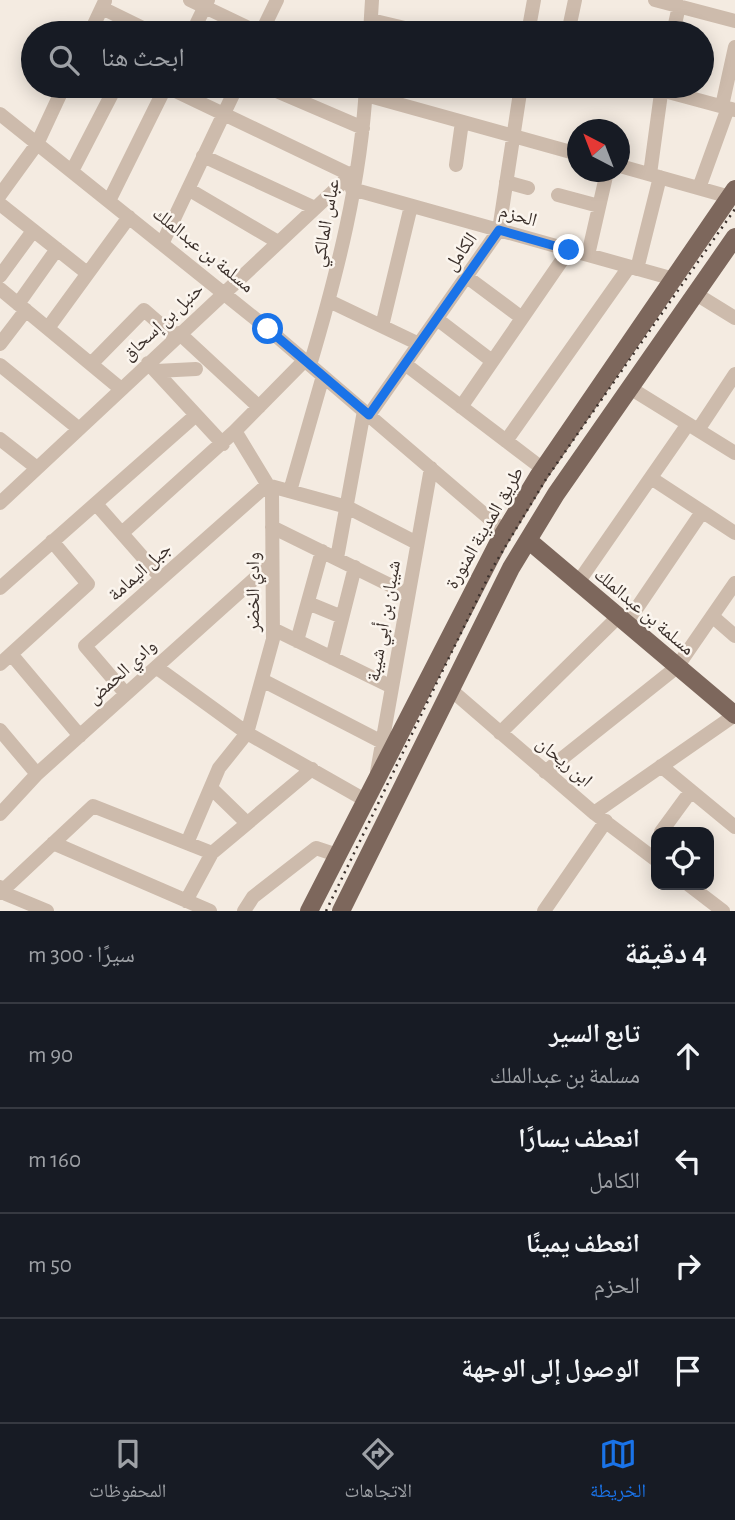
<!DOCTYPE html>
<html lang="ar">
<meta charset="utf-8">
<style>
:root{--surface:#171b24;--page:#20242c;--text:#f1f3f6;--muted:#9ea1a6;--line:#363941;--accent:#1a73e8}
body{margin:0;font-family:"Alegreya Sans","Noto Naskh Arabic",sans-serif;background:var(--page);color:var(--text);direction:rtl}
.controls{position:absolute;right:21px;bottom:21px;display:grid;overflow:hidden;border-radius:14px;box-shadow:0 4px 18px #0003}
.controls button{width:63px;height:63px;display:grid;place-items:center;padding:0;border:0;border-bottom:2px solid var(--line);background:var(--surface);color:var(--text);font:35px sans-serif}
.compass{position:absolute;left:567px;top:119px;width:63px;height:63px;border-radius:50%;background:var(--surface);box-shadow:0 4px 18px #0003;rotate:318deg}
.stop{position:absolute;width:21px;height:21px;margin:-16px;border:5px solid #1a73e8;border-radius:50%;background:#fff}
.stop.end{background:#1a73e8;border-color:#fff;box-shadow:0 2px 7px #0008}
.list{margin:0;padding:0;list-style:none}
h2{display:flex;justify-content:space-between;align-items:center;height:91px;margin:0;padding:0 28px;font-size:30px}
h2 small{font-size:23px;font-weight:400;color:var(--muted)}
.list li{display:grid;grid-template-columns:46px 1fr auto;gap:21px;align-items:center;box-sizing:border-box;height:105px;padding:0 28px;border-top:2px solid var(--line)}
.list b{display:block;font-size:26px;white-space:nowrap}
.list p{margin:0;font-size:23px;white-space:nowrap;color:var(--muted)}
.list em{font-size:23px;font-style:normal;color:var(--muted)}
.icon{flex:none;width:38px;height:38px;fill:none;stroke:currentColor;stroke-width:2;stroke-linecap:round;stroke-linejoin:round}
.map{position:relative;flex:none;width:735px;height:911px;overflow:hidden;direction:ltr}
.search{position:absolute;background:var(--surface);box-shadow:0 4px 18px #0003;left:21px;right:21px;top:21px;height:77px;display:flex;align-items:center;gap:18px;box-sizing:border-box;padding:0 24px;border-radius:38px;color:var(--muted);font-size:26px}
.sheet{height:511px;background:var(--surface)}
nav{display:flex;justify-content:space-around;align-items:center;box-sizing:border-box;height:98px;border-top:2px solid var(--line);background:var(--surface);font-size:19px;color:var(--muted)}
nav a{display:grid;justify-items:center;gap:4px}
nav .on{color:var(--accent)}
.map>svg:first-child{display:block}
</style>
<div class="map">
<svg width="735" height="911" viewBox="0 0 735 911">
<rect width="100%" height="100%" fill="#f4ebe1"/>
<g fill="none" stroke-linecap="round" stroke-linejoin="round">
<path stroke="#cdbbac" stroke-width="14" d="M190 0 259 33
M655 0 735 21
M102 8 153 33
M371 20 426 33
M90 33 105 1
M192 33 208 0
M261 33 277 0
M370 33 372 0
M528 33 534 0
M568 33 575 0
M673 33 679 6
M165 86 351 175
M265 86 363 128
M646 86 735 110
M366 95 578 154
M722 106 735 47
M0 114 268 329 505 532
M203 156 315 208
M456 165 462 122
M620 166 730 197
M72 171 116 86
M650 174 662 86
M506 182 528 188
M699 188 728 108
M188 189 278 242
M352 189 674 279
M0 195 37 144 64 86
M558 195 599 206
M109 201 166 86
M0 204 87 273
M162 244 237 86
M588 255 607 172
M637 269 660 177
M0 276 33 231
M467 277 522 318
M0 289 121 389
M696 294 735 318
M329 301 419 344
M18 304 57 249
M437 319 492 361
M382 326 411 206
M48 328 129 217
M179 333 259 407
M0 344 26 310
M148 363 223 444
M91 364 144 310 175 337
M405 364 543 469
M0 365 78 428
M310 365C337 274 361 181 366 86
M156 371 196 369
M630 388 735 453
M461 407 569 250
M369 415 499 230 521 86
M698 430 735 374
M0 439 37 468
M506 441 629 267
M651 478 735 533
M290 491 323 376
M0 503 355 171
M96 504 161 578
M272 527 408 594
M122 533 235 431
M337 558 364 411
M577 584 688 424
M0 588 196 415
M308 603 342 617
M712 616 735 636
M626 624 702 512
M273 629 392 687
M297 641 322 551
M11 654 80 736
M332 658 355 567
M0 664 88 584 52 541
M156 667 247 733 365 800
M262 680 382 742
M450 689 594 813 656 860
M126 694 85 646 267 485 347 507 417 543
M0 730 37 774
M500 733 617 618
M661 766 735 827
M377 772 431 468
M545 772 677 667 735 583
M211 788 247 823
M594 813 735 715
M0 814 37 774 272 563
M661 832 691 791
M53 843 210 911
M187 843 219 768 247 733 273 639 272 492 235 431 305 360
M689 885 723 911
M0 887 6 894 47 911
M0 893 93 806 212 853
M186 901 212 853 312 769
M244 911 253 897 316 848 337 855
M544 911 606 821"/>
<path stroke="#7d675c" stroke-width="18" d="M528 540 735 715
M309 911 499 541 539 475 735 189
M341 911 511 568 556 494 735 237"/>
<path stroke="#3b302b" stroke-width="2.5" stroke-dasharray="2 5" stroke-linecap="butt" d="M326 911 493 567 546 479 735 209"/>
</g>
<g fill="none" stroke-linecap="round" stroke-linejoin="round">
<path stroke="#1a73e8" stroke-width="9" d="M268 329 369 415 499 230 569 250"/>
</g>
<g text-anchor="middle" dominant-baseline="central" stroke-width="5" stroke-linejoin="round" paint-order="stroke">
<g font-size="19" fill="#3b302b" stroke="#fbf5ee">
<text transform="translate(518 216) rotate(16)">الحزم</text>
<text transform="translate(326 223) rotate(-80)">عباس المالكي</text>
<text transform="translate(203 250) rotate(39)">مسلمة بن عبدالملك</text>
<text transform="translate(461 252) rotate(-55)">الكامل</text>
<text transform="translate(163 322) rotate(-43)">حنبل بن إسحاق</text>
<text transform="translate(485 528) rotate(-60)">طريق المدينة المنورة</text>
<text transform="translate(140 572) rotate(-42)">جبل اليمامة</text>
<text transform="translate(253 592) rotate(-90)">وادي الخضر</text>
<text transform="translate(644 612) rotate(40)">مسلمة بن عبدالملك</text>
<text transform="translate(384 621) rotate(-80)">شيبان بن أبي شيبة</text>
<text transform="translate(122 672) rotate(-42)">وادي الحمض</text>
<text transform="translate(564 762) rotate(40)">ابن ريحان</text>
</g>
</g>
</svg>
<div class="controls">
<button><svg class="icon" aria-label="locate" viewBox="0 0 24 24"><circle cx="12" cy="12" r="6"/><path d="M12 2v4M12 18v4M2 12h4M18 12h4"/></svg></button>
</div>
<svg class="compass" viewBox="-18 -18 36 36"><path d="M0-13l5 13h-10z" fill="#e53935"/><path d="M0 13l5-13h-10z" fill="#9ea1a6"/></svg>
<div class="stop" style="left:268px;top:329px"></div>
<div class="stop end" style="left:569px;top:250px"></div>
<div class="search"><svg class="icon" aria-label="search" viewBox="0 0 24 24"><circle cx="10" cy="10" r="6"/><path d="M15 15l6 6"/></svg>ابحث هنا</div>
</div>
<section class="sheet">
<h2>4 دقيقة<small>سيرًا · 300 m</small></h2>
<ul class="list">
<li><svg class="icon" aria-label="ahead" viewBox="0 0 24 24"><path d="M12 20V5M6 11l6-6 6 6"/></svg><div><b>تابع السير</b><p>مسلمة بن عبدالملك</p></div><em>90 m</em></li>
<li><svg class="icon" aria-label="left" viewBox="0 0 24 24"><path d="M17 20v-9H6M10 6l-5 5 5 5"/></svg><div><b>انعطف يسارًا</b><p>الكامل</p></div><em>160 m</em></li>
<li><svg class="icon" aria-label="right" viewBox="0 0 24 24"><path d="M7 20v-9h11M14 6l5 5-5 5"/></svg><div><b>انعطف يمينًا</b><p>الحزم</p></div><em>50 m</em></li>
<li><svg class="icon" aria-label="arrive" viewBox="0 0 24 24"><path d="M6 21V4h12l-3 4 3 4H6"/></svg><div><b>الوصول إلى الوجهة</b></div></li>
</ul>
</section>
<nav>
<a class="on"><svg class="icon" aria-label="map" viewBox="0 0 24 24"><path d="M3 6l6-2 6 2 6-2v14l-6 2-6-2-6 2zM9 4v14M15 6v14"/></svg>الخريطة</a>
<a><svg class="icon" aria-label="directions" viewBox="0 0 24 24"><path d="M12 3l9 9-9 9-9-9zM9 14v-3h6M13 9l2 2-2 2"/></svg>الاتجاهات</a>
<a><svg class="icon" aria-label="saved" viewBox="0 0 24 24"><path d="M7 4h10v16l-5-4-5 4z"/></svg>المحفوظات</a>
</nav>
